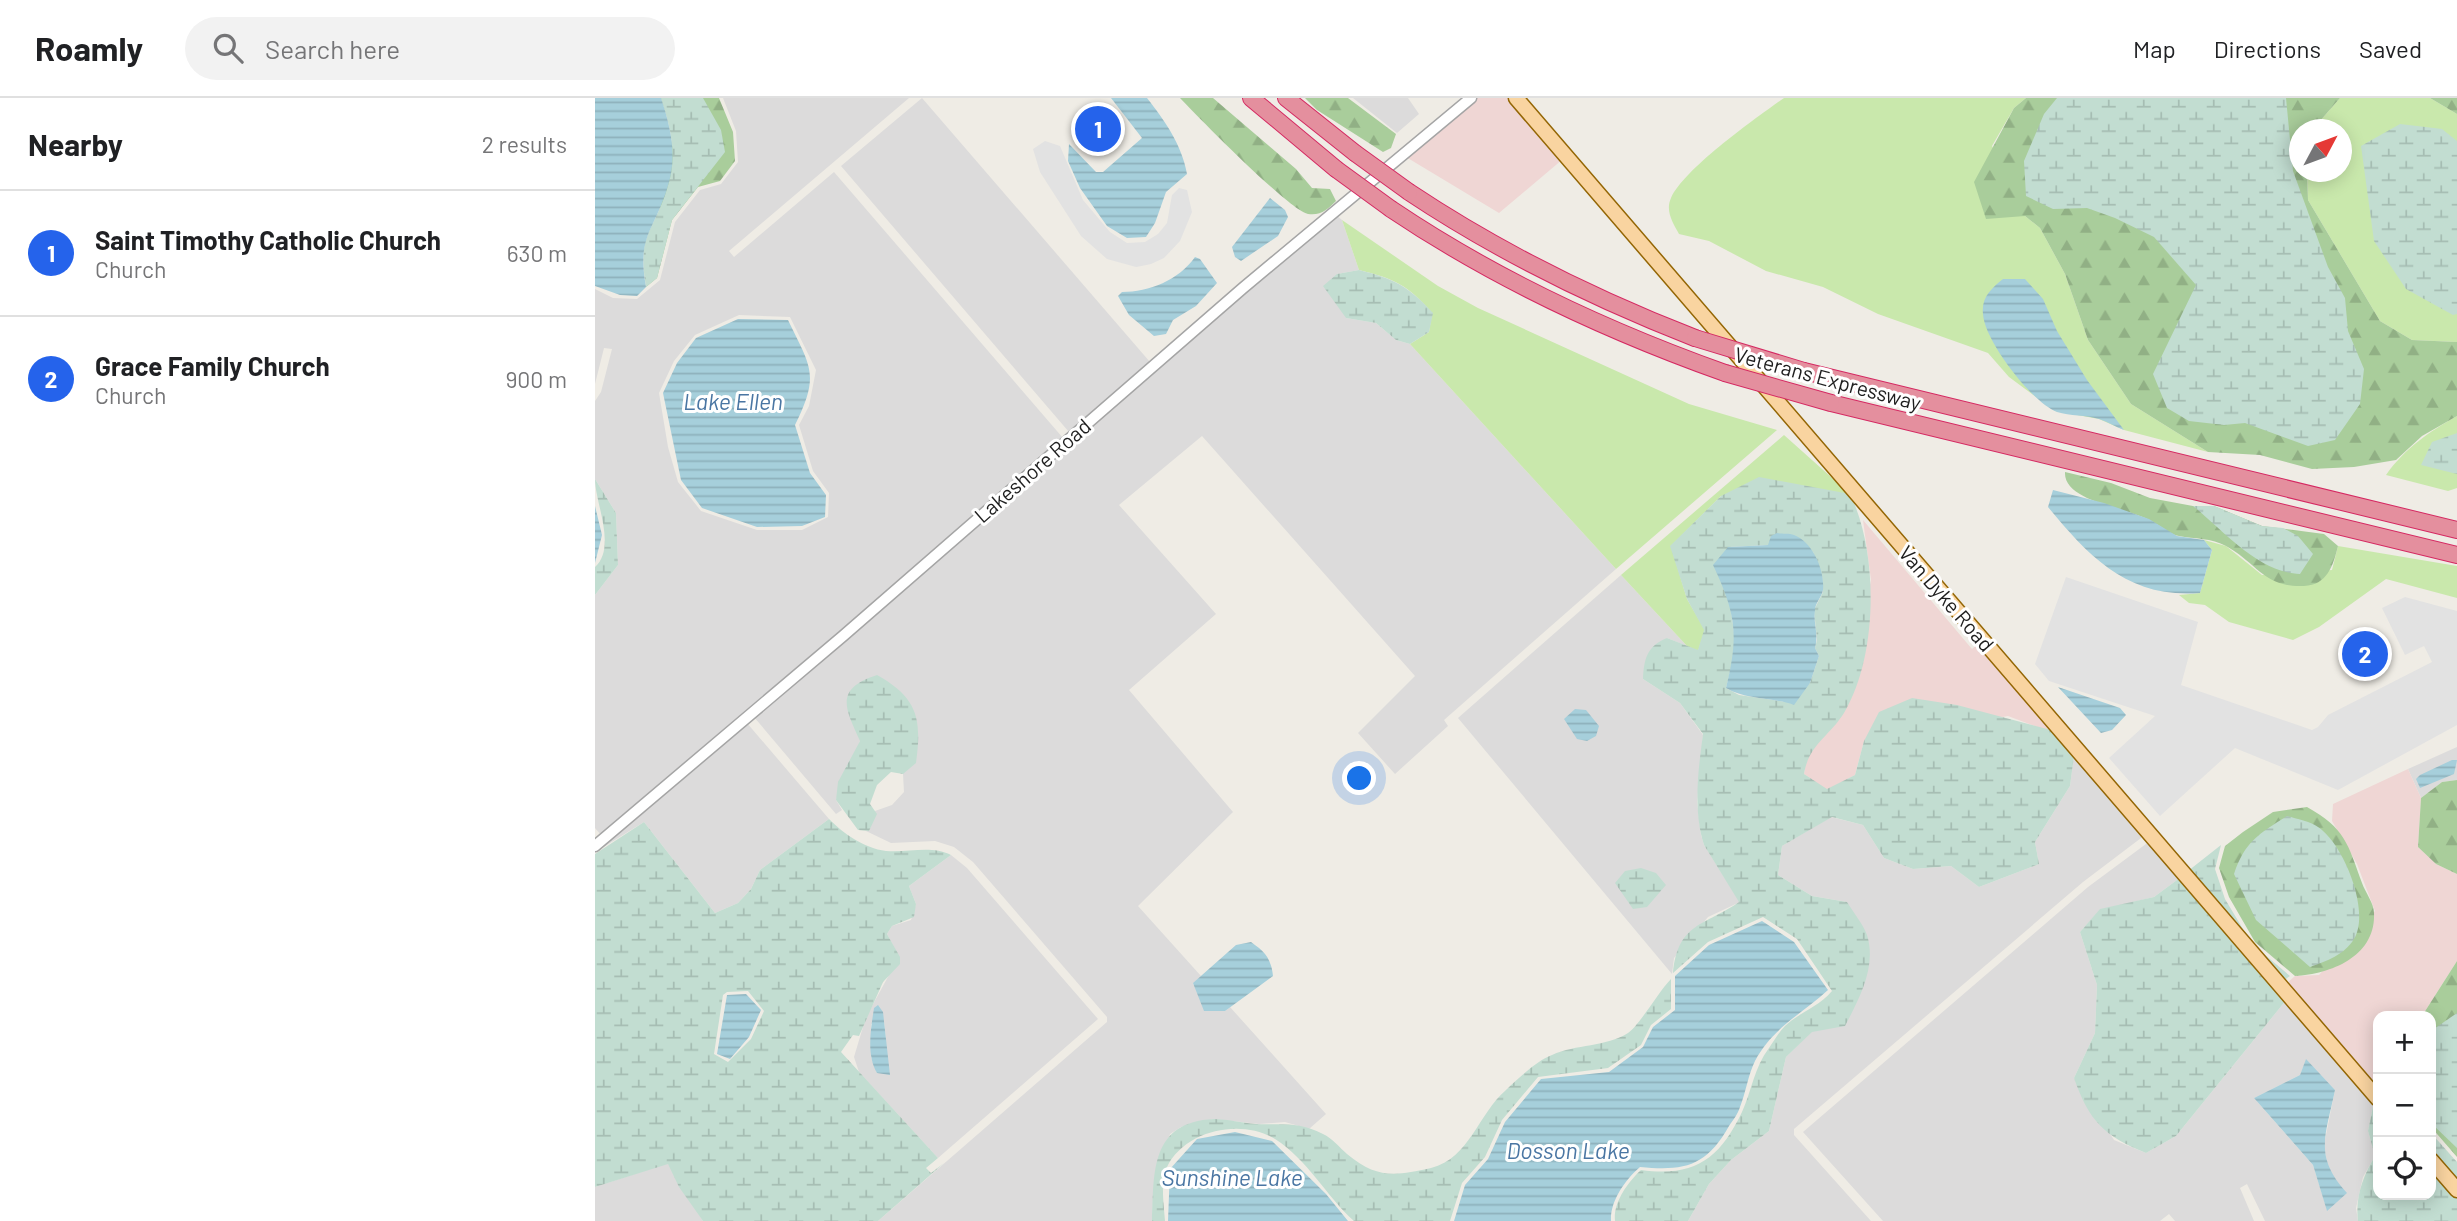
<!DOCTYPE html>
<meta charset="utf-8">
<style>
:root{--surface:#fff;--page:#f2f2f2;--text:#202124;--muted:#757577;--line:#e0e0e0;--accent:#2563eb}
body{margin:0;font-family:Barlow,sans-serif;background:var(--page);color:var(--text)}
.controls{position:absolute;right:21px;bottom:21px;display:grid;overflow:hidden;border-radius:14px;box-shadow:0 4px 18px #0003}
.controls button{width:63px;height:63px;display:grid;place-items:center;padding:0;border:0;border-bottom:2px solid var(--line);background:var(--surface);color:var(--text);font:35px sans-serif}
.compass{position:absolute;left:1694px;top:21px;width:63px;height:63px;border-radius:50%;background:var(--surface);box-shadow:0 4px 18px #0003;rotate:49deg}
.you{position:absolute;left:765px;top:681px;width:24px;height:24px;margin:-18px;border:5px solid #fff;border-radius:50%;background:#1a73e8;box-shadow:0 0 0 10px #1a73e833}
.badge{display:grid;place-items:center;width:46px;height:46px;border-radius:50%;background:var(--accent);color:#fff;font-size:23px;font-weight:700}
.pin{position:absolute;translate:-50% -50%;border:4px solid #fff;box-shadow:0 2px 7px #0006}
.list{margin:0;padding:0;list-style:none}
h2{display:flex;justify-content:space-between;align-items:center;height:91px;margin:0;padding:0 28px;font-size:30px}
h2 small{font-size:23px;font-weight:400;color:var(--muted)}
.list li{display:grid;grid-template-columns:46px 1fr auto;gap:21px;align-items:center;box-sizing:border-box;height:126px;padding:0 28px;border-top:2px solid var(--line)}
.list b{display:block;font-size:26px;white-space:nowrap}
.list p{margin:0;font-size:23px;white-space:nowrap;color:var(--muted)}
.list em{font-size:23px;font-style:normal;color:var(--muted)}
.icon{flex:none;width:38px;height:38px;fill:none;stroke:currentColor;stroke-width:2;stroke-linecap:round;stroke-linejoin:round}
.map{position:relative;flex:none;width:1862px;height:1123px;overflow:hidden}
header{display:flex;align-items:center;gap:42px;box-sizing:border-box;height:98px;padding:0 35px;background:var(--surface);border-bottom:2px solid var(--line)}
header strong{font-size:33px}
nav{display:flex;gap:38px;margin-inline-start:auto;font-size:24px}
.search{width:490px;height:63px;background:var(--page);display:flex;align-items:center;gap:18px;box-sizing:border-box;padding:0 24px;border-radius:38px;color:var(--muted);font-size:26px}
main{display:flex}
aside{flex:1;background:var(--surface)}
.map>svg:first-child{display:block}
</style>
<header>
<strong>Roamly</strong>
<div class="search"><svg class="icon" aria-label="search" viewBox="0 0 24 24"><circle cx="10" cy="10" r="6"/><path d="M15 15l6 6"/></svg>Search here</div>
<nav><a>Map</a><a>Directions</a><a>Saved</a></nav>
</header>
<main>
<aside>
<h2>Nearby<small>2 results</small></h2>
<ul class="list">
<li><span class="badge">1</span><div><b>Saint Timothy Catholic Church</b><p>Church</p></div><em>630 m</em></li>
<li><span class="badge">2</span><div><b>Grace Family Church</b><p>Church</p></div><em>900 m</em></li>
</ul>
</aside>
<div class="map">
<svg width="1862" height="1123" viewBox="0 0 1862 1123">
<defs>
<pattern id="forest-firs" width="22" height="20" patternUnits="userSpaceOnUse" patternTransform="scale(1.75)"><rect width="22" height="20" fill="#a9cd9b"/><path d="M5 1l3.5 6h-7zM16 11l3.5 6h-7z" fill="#91b085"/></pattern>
<pattern id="wetland-marsh" width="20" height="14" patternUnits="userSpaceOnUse" patternTransform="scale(1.75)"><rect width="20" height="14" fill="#c2ddd1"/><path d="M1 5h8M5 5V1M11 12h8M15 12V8" fill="none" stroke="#a6bdb3"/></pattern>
<pattern id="water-rules" width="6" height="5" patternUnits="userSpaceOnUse" patternTransform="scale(1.75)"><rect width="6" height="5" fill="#a6cfdb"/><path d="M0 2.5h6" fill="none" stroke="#8eb1bc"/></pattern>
</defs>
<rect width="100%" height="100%" fill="#efece5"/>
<path fill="#dcdbdb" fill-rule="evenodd" d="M128 0H314L134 153 139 159 239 74 468 340 246 535 6 737 0 730V497L23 467 21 415 0 381V303L6 294 17 251 9 250 0 286V191L18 200 42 201 65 182 80 124 105 92 126 86 143 64 141 33ZM144 217 195 219 221 272 214 308 204 327 218 373 234 395 233 419 207 432H162L106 413 83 384 73 349 64 295 79 263 100 237Z
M327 0 555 264 474 334 246 68Z
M758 0H813L824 16 802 35Z
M741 117 747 122 764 172 742 176 751 220 781 225 801 242 815 246 1021 471 849 622 853 628 800 676 763 635 820 578 607 338 524 407 621 516 534 592 638 714 543 808 606 878 598 886 630 913 635 909 731 1016 714 1031 690 1024 664 1026 619 1021 586 1029 575 1036 558 1101 557 1123H283L512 924V919L378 764 359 749 340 743 296 745 271 733H274L280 713 297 707 309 694 308 676 265 643 259 659 251 669 241 702 247 712 241 716 159 619Z
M1026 477 1092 548 1072 540 1048 581 1085 605 1108 637 1102 704 1106 737 1109 747 1145 804 1113 819 1079 860 1077 876 863 620Z
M152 625 234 721 165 772 156 791 143 805 120 815 49 724 7 750 6 748Z
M1862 649V682L1847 684 1826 700 1813 671Z
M1479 658 1550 737 1488 784 1199 1031V1037L1276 1123H1093L1114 1086 1136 1062 1174 1033 1191 959 1217 933 1248 926 1252 804 1217 798 1183 777 1187 748 1236 719 1268 727 1289 760 1318 771 1356 768 1384 789 1444 766 1440 744 1475 688Z
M1555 743 1586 779 1559 799 1505 812 1485 834 1502 887 1500 935 1479 980 1519 1042 1551 1055 1581 1038 1692 901 1779 1003 1773 1033 1780 1058 1768 1079 1761 1110 1763 1123H1670L1652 1086 1645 1090 1659 1123H1580L1574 1116 1565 1123H1288L1208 1034 1493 789ZM1711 962 1740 992 1729 1047 1734 1076 1732 1112 1718 1067 1659 1000 1705 977Z
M356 757 372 770 503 921 343 1060 264 974 259 959 271 919 294 877 300 851 292 836 297 828 316 822 321 806 314 788ZM289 922 291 941 282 975 276 959V926Z
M73 1065 108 1123H0V1089Z"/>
<path fill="#efd6d4" d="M882 0H915L968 61 904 115 811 59Z
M1268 422 1377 551 1385 544 1458 629V635L1413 618 1269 643 1260 677 1232 692 1209 676 1212 658 1249 614 1276 482Z
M1813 671 1826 700 1823 749 1841 766 1862 776V863L1827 918H1783V977L1775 983 1690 887 1700 878 1724 877 1780 813 1762 766 1737 723 1738 706Z"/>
<path fill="#c9e8ac" d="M1189 0H1431L1419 10 1397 48 1430 118 1445 130 1470 176 1493 242 1536 306 1613 354 1529 332 1504 321 1460 313 1414 279 1393 255 1283 216 1228 189 1171 173 1114 143 1084 136C1078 125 1070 113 1076 100 1090 70 1161 20 1189 0Z
M1745 0H1835L1862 16V244L1817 242 1785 223 1713 102 1712 74H1746V32L1718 31Z
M747 122 843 188 883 210 1094 306 1182 332 1021 471 815 246 834 234 837 215C813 187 800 181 764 172Z
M1862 318V390L1853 393 1791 377C1810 350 1834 334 1862 318Z
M1189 337 1255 396 1126 398 1076 448 1092 501 1110 532 1103 553 1092 548 1026 477Z
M1609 442 1631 448 1667 477 1737 472 1743 448 1862 468V500L1791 481 1724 529 1698 542 1634 524 1610 507 1594 505 1584 497 1605 495 1617 452Z"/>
<path fill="url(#forest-firs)" d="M66 0H124L138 34 140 63 125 83 103 89 77 122 62 180 51 189 78 36Z
M585 0H618L701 71 717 90 735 91 741 103C733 111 726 118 713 116 695 113 603 19 585 0Z
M710 0H753L801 36 796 50 788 54 722 12Z
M1431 0H1745L1718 31 1704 32V74H1712L1713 102 1785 223 1817 242 1862 244V318L1827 338 1801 362 1759 369 1717 371 1665 357 1613 354 1536 306 1493 242 1470 176 1445 130 1430 118 1391 121 1379 84 1419 10Z
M1835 0H1862V16Z
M1470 374 1516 385 1555 400 1598 408H1619L1667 428 1729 436 1743 448C1738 468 1732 487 1709 488 1669 490 1661 464 1631 448 1617 440 1599 441 1584 438 1575 437 1565 427 1556 423 1534 410 1468 404 1470 374Z
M1862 682V776L1841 766 1823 749 1826 700 1847 684Z
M1712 709C1750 730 1753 746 1767 785 1770 794 1779 805 1779 815 1781 858 1737 876 1700 878L1660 844 1634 799 1624 770 1630 748 1648 734 1678 714Z
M1862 863V1059L1836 1029V918H1827Z"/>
<path fill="url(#wetland-marsh)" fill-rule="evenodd" d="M66 0H108L126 32 130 54 77 122 62 180 51 189C42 135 58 136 72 91 83 59 76 30 66 0Z
M1462 0H1691L1698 73 1733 169 1750 200 1753 233 1769 271 1765 306 1740 342 1713 348 1650 325 1629 327 1594 323 1572 310 1558 276 1601 187 1559 139 1520 120 1492 110 1458 111 1431 98 1429 63 1449 16Z
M1805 26 1847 31 1862 43V216L1858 217 1811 191 1779 143 1766 48Z
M764 172C800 181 813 188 838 215L834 234 815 246 801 242 781 225 751 220 728 188 742 176Z
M1862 335V376L1826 367 1837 344Z
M1164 379 1255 396C1284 455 1283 558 1249 615 1234 639 1214 646 1209 676L1232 691 1260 677 1269 643 1284 614 1317 600 1362 607 1456 632 1479 658 1475 688 1440 744 1444 766 1384 789 1356 768 1318 771 1289 760 1268 727 1237 719 1187 748 1183 777 1217 798 1252 804C1258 814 1268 826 1272 837 1282 869 1264 901 1250 928L1217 934 1191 959 1174 1033 1136 1062 1114 1086 1093 1123H1020C1018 1105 1032 1085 1046 1072 1099 1079 1124 1062 1147 1014 1157 992 1159 970 1174 950 1179 943 1184 934 1190 928 1205 914 1222 910 1237 893L1202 841 1168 819 1113 844 1078 875C1083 824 1110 828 1144 804L1109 747C1098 712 1103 673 1108 636L1085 605 1048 581C1049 561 1052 548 1072 540L1103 552 1109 532 1092 501 1075 448 1126 398ZM1173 447 1218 454 1227 478 1228 494 1219 512 1222 542 1220 550 1224 558 1215 585 1191 604 1144 597 1131 590 1141 550 1135 504 1133 449Z
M0 381 21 415 23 467 0 497V469C22 449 0 405 0 381Z
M1598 408H1619L1667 428 1688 430 1703 438 1718 456 1705 476C1664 475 1629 433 1598 408Z
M282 577C323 600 327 621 321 665L308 676 296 674 282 687 275 706 282 716 274 733 263 732 241 702 243 684 265 643C250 610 239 591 282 577Z
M1692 718C1702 721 1715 723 1723 729 1748 745 1776 813 1759 841 1749 857 1732 863 1715 869L1661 822 1639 776C1650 743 1664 736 1692 718Z
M234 721C249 736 269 750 291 753 313 755 336 747 356 757L314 788 321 806 319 819 297 828 292 836 305 859V866L288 884 264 938 258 937 246 954 343 1060 331 1070 336 1075 349 1065 283 1123H108L84 1089 73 1066 0 1089V756L49 724 120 815 143 805 156 791 165 772ZM153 893 169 913 156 941 133 964 119 956 128 897 132 894Z
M1626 747 1620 771 1630 801 1657 846 1695 878 1688 883 1593 773Z
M1046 770 1061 775 1071 787 1052 809 1038 811 1020 785 1030 773Z
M1586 779 1692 901 1581 1038 1551 1055C1509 1038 1494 1023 1479 980L1500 935 1502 887 1485 834 1505 811 1559 799Z
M1076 881V911L1056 927 1046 947 1013 970 943 979 907 1022 890 1059 867 1085 855 1123H759C731 1098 713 1062 680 1041 646 1020 590 1032 572 1069 565 1083 569 1108 570 1123H557C559 1074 555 1024 619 1021 633 1021 647 1025 661 1026 687 1027 703 1023 728 1036 737 1040 745 1050 752 1056 782 1081 800 1078 836 1070 875 1060 883 1016 911 992 924 980 941 963 957 957 981 946 1011 949 1033 935 1044 928 1064 893 1076 881Z
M1862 915V1050L1836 1025V933Z
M1779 1003 1783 1008V1097H1836V1068L1862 1099V1123H1763C1760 1099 1768 1078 1780 1058L1773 1033Z
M1836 1035 1862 1064V1085L1836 1055Z"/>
<path fill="#e2e2e2" d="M450 43 465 48 488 102 515 134 532 145 550 144 563 136 572 125 577 97 584 90 592 92 597 114 585 143 569 160 556 166 541 169 512 161 486 138 445 74 438 51Z
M1471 479 1603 524 1586 587 1717 632 1723 629 1733 617 1837 564 1829 548 1810 557 1787 510 1810 499 1862 513V627L1743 692 1640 650 1565 718 1514 660 1560 618 1454 583 1440 566Z"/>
<path fill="url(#water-rules)" d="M0 0H66C76 30 83 59 72 91 58 135 42 138 51 189L42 198 25 197 0 188Z
M516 0H552C570 23 587 47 592 76L571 94 560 125 551 139 532 140 512 128 485 90 473 63 474 46 501 74H508L547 40Z
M675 100 690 112 693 119 683 138 646 163 640 159 637 149Z
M600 159 605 161 622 185 601 208 578 222 571 236 559 238 534 217 523 198 527 194C554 194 584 182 600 159Z
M1408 181H1430L1448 201 1462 233 1492 282 1529 332C1521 329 1513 324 1504 321 1491 317 1475 318 1462 314 1437 305 1389 242 1388 216 1386 199 1397 190 1408 181Z
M143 221 193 222C216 270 225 276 200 327L215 375 231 397 230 419 207 428 162 429 107 410 86 382 68 295 82 265 101 240Z
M1458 392 1509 405 1554 421 1582 438 1609 442 1617 452 1605 495C1534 501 1494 459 1453 409Z
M0 408 7 437 0 465Z
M1182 435C1187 436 1194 435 1199 437 1218 444 1230 473 1228 492 1227 499 1220 505 1220 512 1218 525 1224 536 1220 550L1224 558 1215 585 1199 607C1177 599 1151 602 1131 590 1144 537 1141 516 1118 467L1133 449 1173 447 1176 438Z
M1463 589 1525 610 1531 617 1517 632 1506 635Z
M980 611 991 612 1004 628 1001 638 992 643 982 641 969 621Z
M1857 662H1862L1859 676 1825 690 1821 681 1825 677Z
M1167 823 1199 844 1233 892C1207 916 1177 930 1160 963 1153 977 1151 994 1145 1009 1143 1016 1138 1022 1134 1028 1111 1069 1089 1073 1045 1069 1030 1082 1015 1103 1016 1123H859L870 1087 893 1061 910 1024 946 981 1014 974 1048 949 1058 929 1080 912V878L1114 847Z
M656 844C670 854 676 860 678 878L630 913H609L598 885 641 847Z
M151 896 166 912 154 939 135 961 122 956 132 897Z
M283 907 288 914 295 977 282 975C271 957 276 930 279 910Z
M1711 961 1740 992C1731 1037 1718 1058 1752 1095L1732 1113 1718 1067 1659 1000 1705 977Z
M640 1034 677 1043 731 1096 753 1123H573L575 1071 602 1041Z"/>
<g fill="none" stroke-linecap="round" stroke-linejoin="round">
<defs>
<path id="minor" d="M0 748 248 538 648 190 876 0"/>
<path id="major" d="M921 0 1783 1001
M1836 1062 1862 1092"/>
<path id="highway" d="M656 0 741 71
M691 0 760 55
M814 94C904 154 1000 201 1100 240
M796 111C900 181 1012 233 1130 275
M1209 273 1862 432
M1236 305 1862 457"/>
</defs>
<use href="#minor" stroke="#a5a5a5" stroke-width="13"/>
<use href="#major" stroke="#946604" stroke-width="17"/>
<use href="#highway" stroke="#d52962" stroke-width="18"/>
<use href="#minor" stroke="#fff" stroke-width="10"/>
<use href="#major" stroke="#f9d4a0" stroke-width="14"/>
<use href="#highway" stroke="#e48f9e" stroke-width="16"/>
<defs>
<path id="highway-bridge" d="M760 55 814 94
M741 71 796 111
M1100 240 1209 273
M1130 275 1236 305"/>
</defs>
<use href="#highway-bridge" stroke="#d52962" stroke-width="18" stroke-linecap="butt"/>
<use href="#highway-bridge" stroke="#e48f9e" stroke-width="16"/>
</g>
<g text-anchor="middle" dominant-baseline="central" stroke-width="6" stroke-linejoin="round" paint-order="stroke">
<g font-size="21" fill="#1e1e1e" stroke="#fff">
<text transform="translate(1233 280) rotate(15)">Veterans Expressway</text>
<text transform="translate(437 372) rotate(-41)">Lakeshore Road</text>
<text transform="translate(1352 500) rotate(49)">Van Dyke Road</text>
</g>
<g font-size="23" font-style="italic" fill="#4a76a3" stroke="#fff">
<text x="138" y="303">Lake Ellen</text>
<text x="973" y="1052">Dosson Lake</text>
<text x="637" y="1079">Sunshine Lake</text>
</g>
</g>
</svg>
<div class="controls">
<button>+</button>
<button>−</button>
<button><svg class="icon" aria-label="locate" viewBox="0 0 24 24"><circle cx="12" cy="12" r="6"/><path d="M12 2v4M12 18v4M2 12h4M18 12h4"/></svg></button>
</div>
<svg class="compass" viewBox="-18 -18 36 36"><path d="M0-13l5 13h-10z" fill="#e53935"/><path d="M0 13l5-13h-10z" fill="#757577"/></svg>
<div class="you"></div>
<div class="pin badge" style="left:503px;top:31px">1</div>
<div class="pin badge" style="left:1770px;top:556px">2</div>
</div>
</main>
